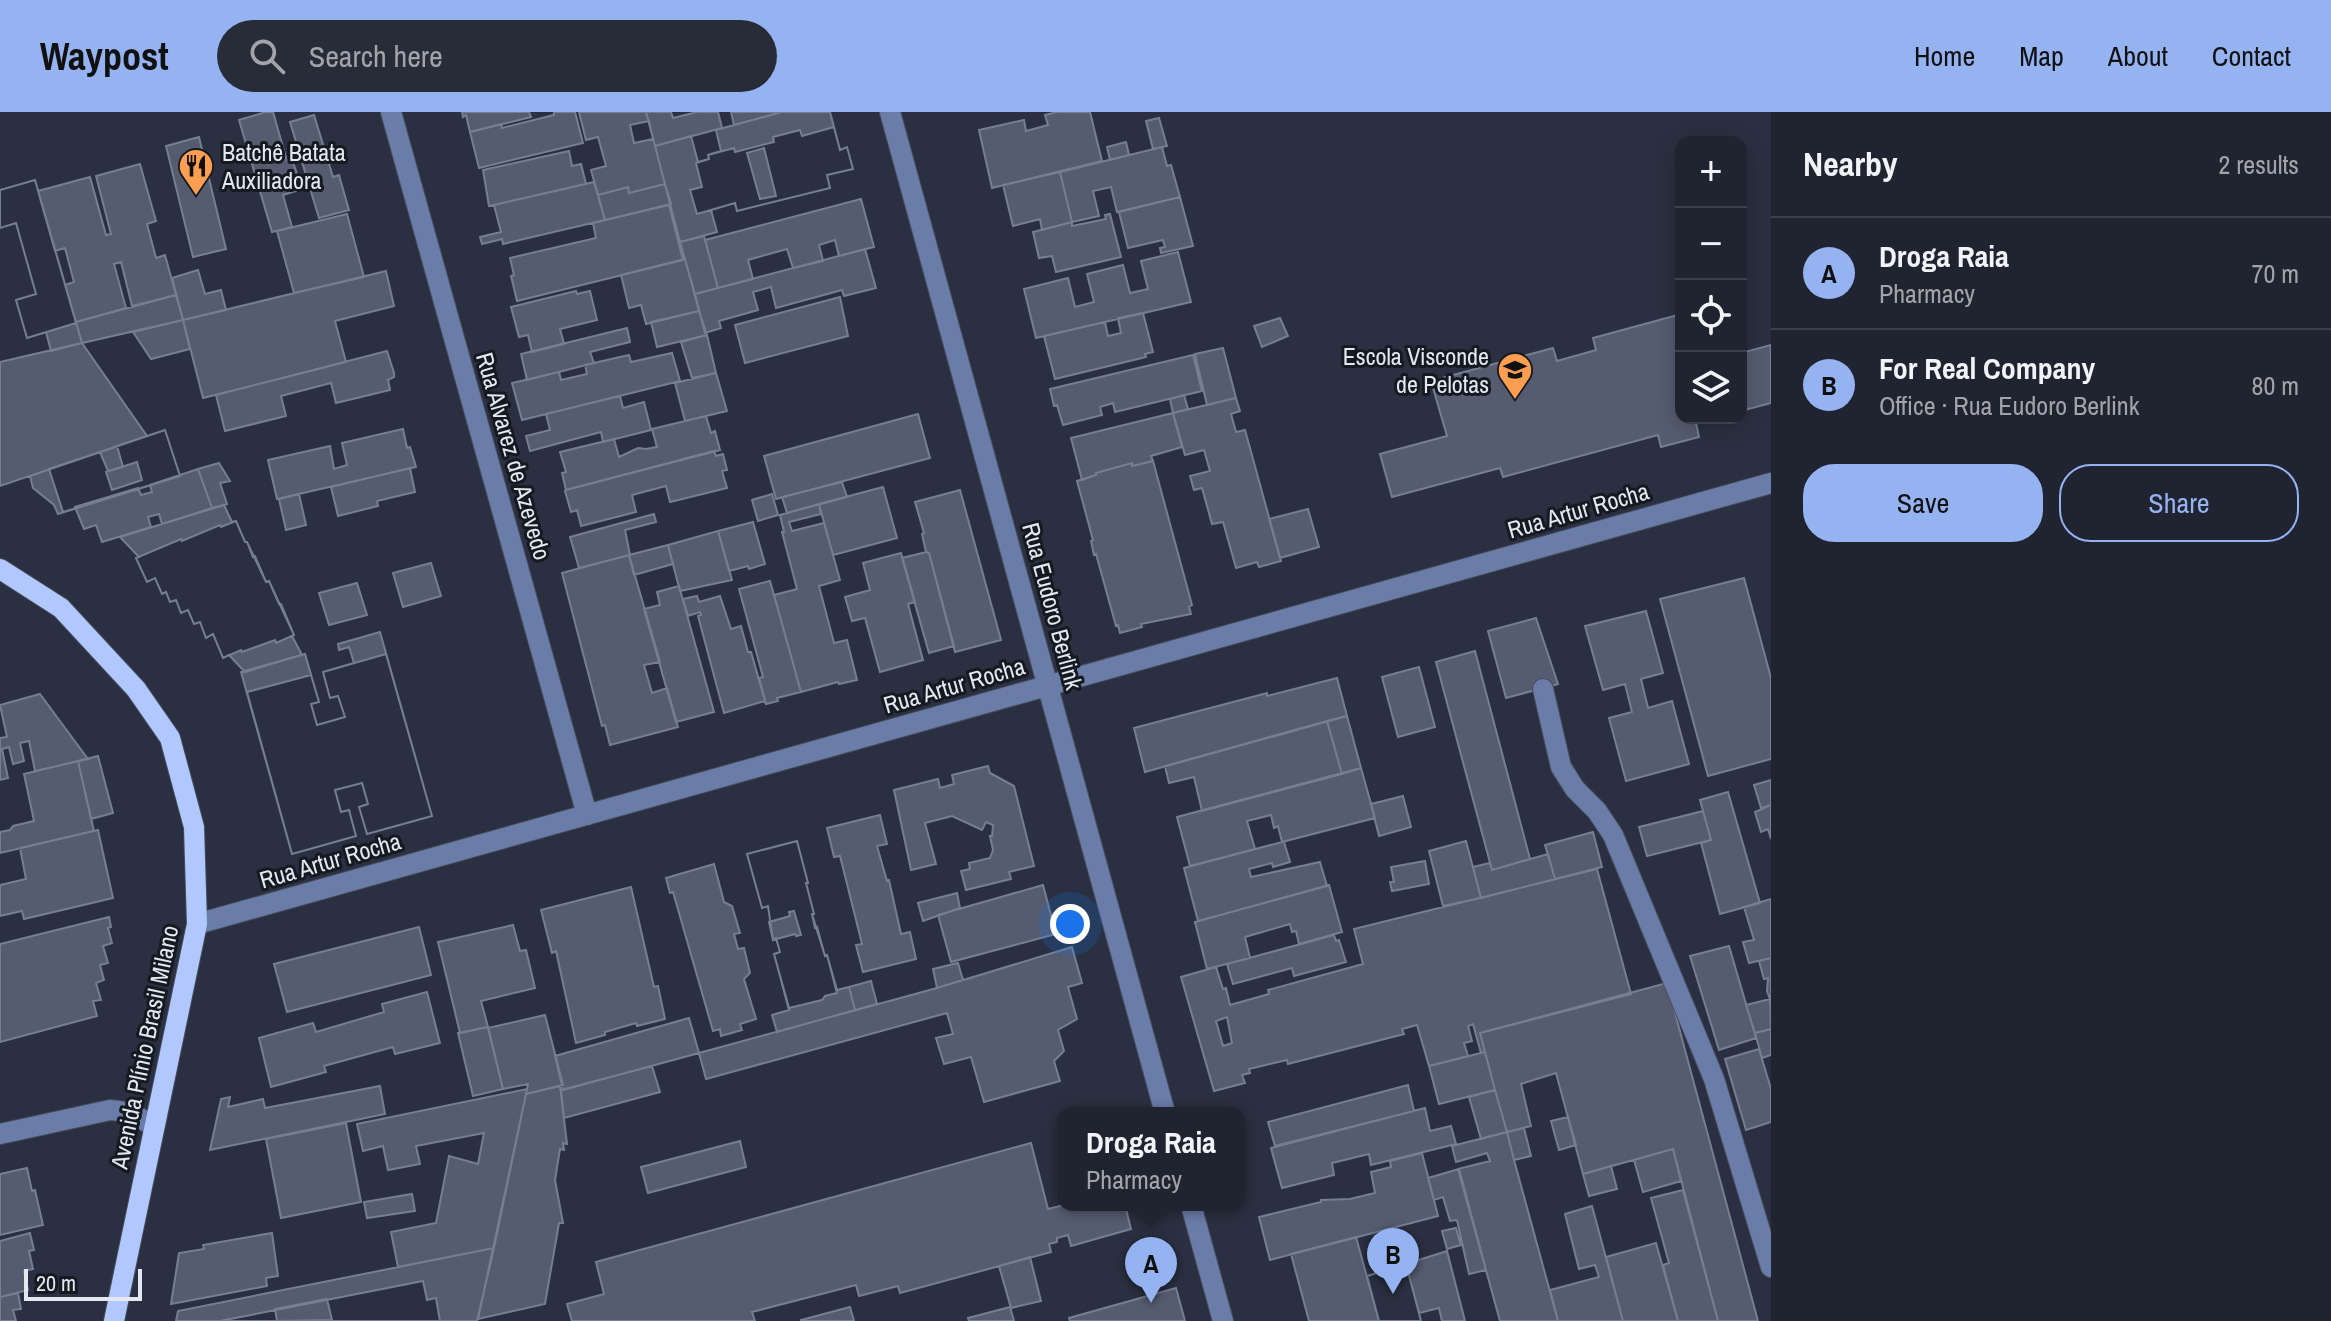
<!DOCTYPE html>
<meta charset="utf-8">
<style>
:root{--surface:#202431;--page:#282c39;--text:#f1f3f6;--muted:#a2a4ab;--line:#3d414d;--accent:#95b2f1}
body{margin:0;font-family:"Archivo Narrow",sans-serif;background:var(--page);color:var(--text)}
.controls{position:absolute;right:24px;top:24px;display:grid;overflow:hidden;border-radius:16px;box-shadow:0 4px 20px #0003}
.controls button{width:72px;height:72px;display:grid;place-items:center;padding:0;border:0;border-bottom:2px solid var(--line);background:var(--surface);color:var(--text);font:40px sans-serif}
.scale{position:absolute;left:24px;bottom:20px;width:118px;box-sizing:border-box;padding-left:8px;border:4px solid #e3e8f3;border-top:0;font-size:22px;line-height:28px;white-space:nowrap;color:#e3e8f3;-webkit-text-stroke:6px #151920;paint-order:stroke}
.you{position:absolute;left:1070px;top:812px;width:28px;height:28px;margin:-20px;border:6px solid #fff;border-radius:50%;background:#1a73e8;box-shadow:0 0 0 12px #1a73e833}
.badge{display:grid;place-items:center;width:52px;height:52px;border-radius:50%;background:var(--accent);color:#111;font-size:26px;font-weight:700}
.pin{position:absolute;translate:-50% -66px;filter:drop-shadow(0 2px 4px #0008)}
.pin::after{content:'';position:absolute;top:42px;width:28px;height:24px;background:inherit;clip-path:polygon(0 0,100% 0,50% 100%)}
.popup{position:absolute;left:1057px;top:995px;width:188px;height:104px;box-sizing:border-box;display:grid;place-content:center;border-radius:16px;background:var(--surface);filter:drop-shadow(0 2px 6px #0005);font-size:26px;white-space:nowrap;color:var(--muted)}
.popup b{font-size:30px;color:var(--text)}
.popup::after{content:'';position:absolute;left:50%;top:100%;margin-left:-16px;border:16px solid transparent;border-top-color:var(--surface)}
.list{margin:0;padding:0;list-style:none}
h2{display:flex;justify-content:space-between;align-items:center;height:104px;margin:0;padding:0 32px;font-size:34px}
h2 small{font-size:26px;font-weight:400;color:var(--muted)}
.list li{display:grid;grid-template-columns:52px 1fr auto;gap:24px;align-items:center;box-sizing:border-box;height:112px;padding:0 32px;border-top:2px solid var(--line)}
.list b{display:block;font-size:30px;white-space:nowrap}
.list p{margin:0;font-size:26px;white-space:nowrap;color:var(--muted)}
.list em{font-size:26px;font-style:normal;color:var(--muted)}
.actions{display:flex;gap:16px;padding:24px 32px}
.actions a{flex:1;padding:18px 0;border:2px solid var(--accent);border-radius:32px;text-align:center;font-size:28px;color:var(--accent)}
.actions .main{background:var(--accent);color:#111}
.icon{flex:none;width:44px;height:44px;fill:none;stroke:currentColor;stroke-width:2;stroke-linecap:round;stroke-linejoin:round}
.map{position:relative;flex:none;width:1771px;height:1209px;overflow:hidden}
header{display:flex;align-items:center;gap:48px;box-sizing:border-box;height:112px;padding:0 40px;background:var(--accent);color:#111}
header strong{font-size:38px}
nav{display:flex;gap:44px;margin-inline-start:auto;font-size:28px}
.search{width:560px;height:72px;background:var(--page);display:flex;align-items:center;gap:20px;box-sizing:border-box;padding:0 28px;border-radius:44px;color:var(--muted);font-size:30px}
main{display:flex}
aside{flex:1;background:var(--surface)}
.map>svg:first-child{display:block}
</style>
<header>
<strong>Waypost</strong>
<div class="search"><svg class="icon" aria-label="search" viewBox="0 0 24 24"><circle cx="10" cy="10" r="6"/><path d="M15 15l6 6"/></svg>Search here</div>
<nav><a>Home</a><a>Map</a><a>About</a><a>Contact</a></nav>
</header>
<main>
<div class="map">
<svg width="1771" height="1209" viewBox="0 0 1771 1209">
<rect width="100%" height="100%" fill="#2a3041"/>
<path fill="#555c6f" stroke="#767e92" stroke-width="2" fill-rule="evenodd" d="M266 0H273L287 49 292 47 302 77 283 83 292 115 272 120 239 8Z
M462 0H529L531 5 470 20 466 3 463 5Z
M554 0H575L583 31 479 56 470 20 501 12 502 16 554 3Z
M579 0H646L665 72 629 81 628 75 598 83 591 58 606 54 598 25 586 28Z
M646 0H671L673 6 697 0H718L722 16 655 34Z
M731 0H782L734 13Z
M782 0H830L840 38 847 35 853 57 827 63 830 76 737 99 735 91 711 98 717 120 680 130 655 34 691 24 698 50 709 47 708 43 721 39 716 18Z
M1057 0H1090L1102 49 992 76 979 18 1024 8 1026 19 1048 13 1045 3Z
M314 3 333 65 339 63 349 98 319 106 290 10Z
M1159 6 1167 34 1153 37 1146 9Z
M649 9 653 27 634 31 630 13Z
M834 15 840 38 847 35 853 57 827 63 830 76 737 99 735 91 697 102 690 78 702 75 696 51 709 47 708 43 734 36 735 40 774 30 773 25 800 18 802 24Z
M199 25 226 137 193 145 166 34Z
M1126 30 1129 43 1110 48 1107 35Z
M1162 35 1167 54 1171 53 1180 85 1117 100 1111 75 1093 79 1099 104 1072 110 1060 60Z
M764 36 776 84 760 87 747 41Z
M569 39 572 54 581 52 586 72 489 94 483 58Z
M140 52 156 109 147 112 156 146 165 143 176 183 132 194 121 150 114 152 126 196 76 210 65 173 74 170 65 136 55 139 38 79 90 65 106 123 111 122 96 64Z
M1060 60 1072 110 1042 118 1040 107 1013 114 1003 73Z
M35 68 76 211 27 226 16 188 36 182 16 111 0 116V78Z
M35 68 82 231 51 239 46 220 27 226 16 188 36 182 16 111 0 116V78Z
M594 70 605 108 503 132 502 127 482 132 480 125 501 120 494 93Z
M665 72 671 92 605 108 598 83 628 75 629 81Z
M1180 85 1193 134 1161 141 1160 136 1165 135 1163 128 1128 136 1119 100Z
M861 87 874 135 839 144 835 128 819 133 823 149 793 156 787 137 748 148 753 167 718 176 705 128Z
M669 93 683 148 517 189 511 164 514 163 510 146 596 126 593 111Z
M347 102 364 165 294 181 277 119Z
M1110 102 1121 145 1056 160 1052 144 1039 146 1033 120 1072 110V114L1106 107 1105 103Z
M704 124 718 176 695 182 680 130Z
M865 137 876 176 844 184 842 178 776 196 771 175 753 180 758 198 719 209 721 216 705 221 695 182Z
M1178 140 1191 190 1036 226 1024 177 1068 166 1075 195 1094 190 1087 162 1123 153 1130 181 1148 177 1141 149Z
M685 147 699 199 646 212 641 193 629 196 621 163Z
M198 158 205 182 221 178 226 198 183 208 172 166Z
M386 159 394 194 335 209 346 250 203 286 183 208Z
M576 179 577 182 590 179 597 208 560 217 564 232 532 240 528 223 519 225 511 195Z
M176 183 183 208 82 231 76 210Z
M840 185 848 224 745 251 735 213Z
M699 199 707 223 657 235 651 210Z
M1143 201 1153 240 1145 242 1146 245 1055 267 1044 224 1105 210 1108 224 1121 221 1118 206Z
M1681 202V306H1716L1696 311 1699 325 1661 335 1658 323 1503 365 1500 356 1392 385 1380 342 1447 324 1431 269 1553 236 1557 249 1596 238 1593 226Z
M1280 206 1288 224 1262 235 1254 214Z
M183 208 190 237 151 247 133 220Z
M627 216 630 230 590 240 594 251 527 268 521 242Z
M707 223 716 261 692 266 681 230Z
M82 231 147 324 0 374V250Z
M1771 233V291L1741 299V241Z
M1223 236 1236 286 1207 293 1195 242Z
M387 239 394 261V265L388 268 390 278 336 291 331 271 281 284 286 304 225 319 216 283Z
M672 241 680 269 522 308 512 271 559 260 561 268 587 262 585 253 629 243 631 250Z
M1193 243 1202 279 1115 300 1113 291 1100 295 1102 303 1063 313 1057 293 1054 294 1050 277Z
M716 261 727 299 685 309 675 271Z
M1184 283 1188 297 1173 301 1170 287Z
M620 284 623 296 644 290 651 318 603 330 601 320 530 339 526 324 550 318 546 302Z
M1236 286 1240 299 1231 302 1236 320 1245 318 1281 449 1259 455 1257 450 1236 456 1223 410 1212 412 1202 376 1194 378 1190 364 1210 359 1204 338 1185 343 1173 301Z
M1173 301 1182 335 1151 344 1153 349 1132 354V351L1096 361V363L1082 368 1071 326Z
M918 302 930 346 776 387 764 344Z
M706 304 711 321 715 319 720 338 566 378 562 361 566 360 560 340 614 327 619 345 638 336 646 337 657 335 652 317Z
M403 317 407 336 410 335 416 355 277 387 268 348 330 334 334 357 347 353 342 331Z
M165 318 180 364 63 400 49 357 100 340 108 359 123 355 117 334Z
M165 318 180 364 58 402 54 393 33 376 30 364Z
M714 339 716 344 723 342 727 358 722 359 727 376 670 390 666 374 632 383 636 400 581 414 577 398 571 400 565 379 566 378Z
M1153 349 1192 493 1189 495 1191 502 1141 512 1142 515 1120 521 1118 513 1116 514 1096 442 1094 443 1091 429 1093 428 1077 369 1096 363V361L1132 351V354Z
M137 350 142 368 112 378 106 360Z
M219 351 230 369 220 371 227 392 212 396 198 357Z
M410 356 415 380 377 389 378 394 338 404 331 375Z
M198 357 212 396 162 412 159 402 148 405 151 415 102 430 96 413 84 417 75 395 138 376 141 383 152 380 150 373Z
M842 370 847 385 787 401 782 385Z
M883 375 897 426 833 443 819 392Z
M960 378 1001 528 955 540 929 441 926 440 922 422 924 421 915 390Z
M299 382 306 413 286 418 279 387Z
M772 382 778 403 758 409 752 388Z
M819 392 821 402 789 410 792 419 824 411 840 468 819 474 834 531 847 528 857 568 839 572 838 570 801 580 774 483 797 477 782 420H784L780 403Z
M224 393 232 410 236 409 245 430H247L253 445 255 444 266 470 269 469 294 523 292 524 302 543 245 560 229 543 223 546 213 522 206 526 200 510 194 512 188 498 181 501 176 488 170 490 166 480 162 482 155 466 147 470 136 446 139 445 120 425Z
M1308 397 1319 435 1280 446 1269 407Z
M654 402 656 410 625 418 630 443 579 456 570 425Z
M236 409 245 430H247L266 470 269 469 279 492H281L294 523 276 531 275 528 242 540 241 538 223 546 213 522 206 526 200 510 194 512 188 498 181 501 176 488 170 490 166 480 162 482 155 466 147 470 136 446 181 427 182 429 220 413 221 415Z
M753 410 765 452 749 457 748 454 729 459 718 419Z
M718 419 732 468 680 479 668 433Z
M668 433 673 452 634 463 629 443Z
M926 440 929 441 954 534 929 541 902 446Z
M901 441 915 490 908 492 923 548 880 560 865 506 852 509 845 485 870 478 863 451Z
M629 443 660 550 644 553 652 581 667 576 678 615 610 633 605 613 602 614 562 461Z
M431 451 441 484 403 495 393 461Z
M1744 466 1771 566V647L1708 664 1660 487Z
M770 469 801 580 777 586 778 589 766 592 759 566 763 565 739 477Z
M357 471 367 503 329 513 319 481Z
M679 474 714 600 676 610 644 497 660 493 657 480Z
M697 484 699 490 720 484 731 517 741 514 748 540H751L765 589 724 601 698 504 701 503 700 500 688 504 683 487Z
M1646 499 1663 561 1641 567 1648 596 1672 589 1689 652 1626 669 1609 606 1632 600 1625 572 1603 578 1585 514Z
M1536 506 1558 572 1506 586 1488 519Z
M380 520 432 704 367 722 359 695 368 692 362 671 335 678 341 700 349 698 356 724 292 742 241 560 305 542 319 590 311 592 317 613 345 605 338 584 330 586 323 560 354 551 349 535 339 538 338 532Z
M1475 539 1530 747 1492 758 1436 550Z
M386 542 432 704 367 722 359 695 368 692 362 671 335 678 341 700 349 698 356 724 292 742 247 580 311 563 319 590 311 592 317 613 345 605 338 584 330 586 323 560Z
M1419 555 1435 615 1398 625 1382 565Z
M1337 566 1347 604 1145 660 1134 616 1267 581V584Z
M40 582 88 647 35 659 29 629 20 631 24 649 13 652 9 635 2 637 8 666 0 668V626L7 625 0 593Z
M1347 604 1361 656 1342 662 1327 609Z
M1327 609 1342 662 1202 699 1194 665 1169 671 1165 654Z
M98 644 113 701 91 707 78 649Z
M78 649 94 719 0 741V720L10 718 13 714 34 709 24 662Z
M988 654 990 661 1014 674 1034 754 1009 760 1011 767 966 778 961 759 970 757 969 751 990 746 993 738 990 724H992L993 713 986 710 982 718 952 704 925 711 936 752 911 758 894 678 938 667 940 676 954 672 952 663Z
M1361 656 1375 706 1282 730 1278 714 1274 716 1271 703 1247 709 1255 737 1190 754 1177 705Z
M1771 668V693L1761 696 1754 673Z
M1728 680 1760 791 1720 802 1701 731 1711 728 1700 688Z
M1403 684 1411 715 1379 724 1371 692Z
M1771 693V727L1768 717 1761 720 1755 700Z
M1703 699 1711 728 1647 744 1639 715Z
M880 703 887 732 877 734 887 769 889 768 901 822 910 820 916 847 863 860 856 833 862 832 840 744 834 745 827 716Z
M98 718 113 786 24 807 22 799 0 804V773L26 767 20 736Z
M1593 720 1602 755 1555 767 1545 733Z
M797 729 808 771H806L814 802H812L815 816 817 815 825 844 827 843 837 881 825 884 822 888 789 896 774 842 780 840 776 826 773 828 768 794 762 796 747 742Z
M797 729 808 771H806L814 802H812L825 844 827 843 837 878 849 875 855 898 777 920 772 903 789 898 774 842 780 840 776 826 773 828 768 794 762 796 747 742Z
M1466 729 1481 786 1443 794 1429 739Z
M1282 730H1284L1290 750 1273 755 1272 751 1249 757 1251 765 1320 750 1327 774 1198 809 1184 756Z
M1548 742 1555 767 1481 786 1473 755 1490 751 1492 758Z
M1425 749 1429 772 1392 779 1390 770H1394L1391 755Z
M714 752 724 790 732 794 740 821 734 822 738 837 744 836 750 861 744 867 756 907 740 912 742 918 721 924 720 917 713 919 673 780 670 781 666 766Z
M1597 757 1631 882 1480 921 1485 940 1481 941 1473 912 1468 914 1472 929 1464 931 1468 944 1429 954 1417 913 1402 917 1404 922 1288 952 1287 948 1249 957 1250 961 1242 963 1245 971 1214 979 1181 865 1216 855 1223 877 1226 876 1230 893 1269 882 1268 878 1363 852 1354 817ZM1227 905 1232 931 1223 934 1216 909Z
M1043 773 1056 822 951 850 938 803Z
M1329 773 1342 820 1299 832 1296 819 1292 820 1290 812 1245 825 1250 846 1207 857 1195 810Z
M631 775 654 875 658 874 665 907 637 914 636 911 605 920V923L576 931 556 839 552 841 541 798Z
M957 781 960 796 923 809 918 791Z
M1771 787V846L1749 851 1743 830 1754 828 1744 795Z
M794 799 801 823 796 824 795 822 773 828 769 810 790 804 789 800Z
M109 805 111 815 108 816 112 831 103 834 108 851 100 853 104 868 96 871 101 888 93 889 97 904 0 930V832Z
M513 813 520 839 526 838 535 876 481 889 488 915 460 921 438 830Z
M419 815 431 863 287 900 274 852Z
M1334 823 1336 829 1339 828 1346 850 1294 864 1292 856 1233 872 1227 852Z
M1729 834 1756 926 1719 938 1690 844Z
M1072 835 1082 871 1068 875 1077 907 1058 918 1064 939 1054 949 1060 969 984 990 971 945 944 952 936 926 953 922 947 901 706 967 699 941 937 876Z
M1771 846V890L1767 879 1768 866 1764 867 1759 849Z
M958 851 963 868 937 876 933 857Z
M871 869 877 892 855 898 849 875Z
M1667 871 1758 1209H1718L1673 1037 1583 1062 1556 961 1521 972 1531 1014 1507 1020 1495 978 1480 921Z
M427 880 440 931 395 942 393 935 324 954 326 960 271 975 259 926 313 911 316 920 384 900 382 892Z
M1770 887 1771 917 1755 921 1746 893Z
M545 903 563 973 526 982 528 972 503 977 488 916Z
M689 906 699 941 563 978 555 944Z
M488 915 503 977 473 984 458 921Z
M1771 917V943L1762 946 1755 921Z
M1759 937 1771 977V1010L1746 1018 1725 947Z
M1485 940 1495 978 1439 992 1429 954Z
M652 954 660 980 564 1006 561 978Z
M1408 973 1414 999 1275 1034 1268 1010Z
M380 974 385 1002 210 1038 221 987 230 985 228 995 263 987 265 996Z
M560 974 567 1032 563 1031 564 1038 560 1037 555 1068 563 1111H559L545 1192 478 1207 526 982Z
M527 977 494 1136 398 1155 391 1120 436 1111 449 1044 478 1052 484 1021 416 1034 420 1052 388 1058 383 1034 363 1039 357 1012Z
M1495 978 1507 1020 1481 1027 1469 985Z
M1425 996 1430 1019 1451 1014 1456 1032 1371 1053 1369 1042 1332 1051 1334 1063 1282 1076 1271 1036Z
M1568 1005 1576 1033 1559 1038 1551 1009Z
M346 1011 361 1090 281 1106 266 1027Z
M1524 1016 1531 1044 1514 1048 1507 1020Z
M1507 1020 1514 1048 1558 1209H1500L1458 1057 1490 1049 1487 1041 1456 1050 1452 1034Z
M740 1029 746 1055 648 1081 641 1055Z
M1031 1031 1048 1097 1064 1093H1125L1131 1117 1071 1134 1068 1123 1057 1126V1130L1049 1132 1051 1140 900 1181 898 1174 859 1184 856 1173 752 1200 755 1209H572L567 1192 604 1182 596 1150Z
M1673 1037 1681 1069 1643 1080 1634 1048Z
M1422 1041 1438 1104 1270 1148 1259 1105 1321 1090V1088L1350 1087 1375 1081 1371 1060 1391 1055 1390 1049Z
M1611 1054 1617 1077 1589 1084 1583 1062Z
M27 1056 32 1079 35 1078 43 1113 0 1123V1062Z
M1459 1057 1486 1158 1469 1162 1457 1108 1450 1109 1443 1085 1434 1088 1428 1066Z
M1683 1078 1718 1209H1678L1663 1153 1669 1151 1651 1086Z
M412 1082 415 1099 367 1106 364 1090Z
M1592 1094 1623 1209H1558L1550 1178 1599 1165 1595 1153 1579 1157 1565 1102Z
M1456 1116 1461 1133 1447 1137 1442 1119Z
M30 1121 34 1138 29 1139 33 1157 24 1159 28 1178 0 1185V1129Z
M272 1121 278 1164 266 1166 267 1174 171 1192 179 1141 204 1137 203 1133Z
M1356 1125 1379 1209H1309L1291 1142Z
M1656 1131 1678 1209H1623L1606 1145Z
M494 1136 477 1209H176L178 1199Z
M1447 1139 1465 1209H1442L1439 1196 1419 1201 1406 1152Z
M1030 1145 1041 1189 1011 1196 999 1154Z
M1406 1152 1421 1209H1379L1367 1164Z
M1406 1152 1421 1209H1379L1367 1164Z
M423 1169 427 1188 436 1186 440 1209H220Z
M1176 1176 1185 1209H1070L1069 1206Z
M18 1181 21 1197 13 1198 16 1209H0V1185Z
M327 1187 332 1208 277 1209 275 1197Z
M850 1195 854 1209H801V1208Z
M1010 1195 1014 1209H969L968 1206Z"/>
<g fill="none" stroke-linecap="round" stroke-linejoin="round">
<defs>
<path id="minor" d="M391 0 587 703
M890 0 1165 1001
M1543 577 1561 655 1575 677 1597 699 1613 723 1714 967 1771 1155
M197 812 1771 371
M0 1022 110 998C128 999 139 1004 154 1015
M1191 1093 1223 1209"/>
<path id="major" d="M0 457 61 496 136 577 170 626 194 715 197 812 114 1209"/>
</defs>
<use href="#minor" stroke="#484d5d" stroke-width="22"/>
<use href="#major" stroke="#484d5d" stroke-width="22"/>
<use href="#minor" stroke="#6a7ca8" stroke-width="20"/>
<use href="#major" stroke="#b1c8ff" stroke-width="20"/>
</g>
<defs>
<symbol id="restaurant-pin" viewBox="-11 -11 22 30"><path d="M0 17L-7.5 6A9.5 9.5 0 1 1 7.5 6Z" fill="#fb9e52" stroke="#151920"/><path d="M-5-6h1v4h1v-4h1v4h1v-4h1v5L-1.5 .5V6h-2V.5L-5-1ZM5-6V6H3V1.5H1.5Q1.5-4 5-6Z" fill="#111"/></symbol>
<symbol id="school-pin" viewBox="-11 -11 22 30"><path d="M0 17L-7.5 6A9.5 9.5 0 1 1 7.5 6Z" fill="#fb9e52" stroke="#151920"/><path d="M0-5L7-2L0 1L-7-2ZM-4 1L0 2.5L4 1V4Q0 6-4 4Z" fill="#111"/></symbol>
</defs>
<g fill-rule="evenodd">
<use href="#restaurant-pin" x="176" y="34" width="40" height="54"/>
<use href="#school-pin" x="1495" y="238" width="40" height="54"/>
</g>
<g text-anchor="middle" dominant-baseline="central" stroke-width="6" stroke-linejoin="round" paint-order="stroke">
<g font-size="24" fill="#e3e8f3" stroke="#151920" text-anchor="start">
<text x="222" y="40">Batchê Batata<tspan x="222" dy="28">Auxiliadora</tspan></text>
<text x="1489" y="244" text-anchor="end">Escola Visconde<tspan x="1489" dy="28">de Pelotas</tspan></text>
</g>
<g font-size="24" fill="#e3e8f3" stroke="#151920">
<text transform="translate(514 344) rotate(74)">Rua Alvarez de Azevedo</text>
<text transform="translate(1578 398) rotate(-16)">Rua Artur Rocha</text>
<text transform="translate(1053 494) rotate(75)">Rua Eudoro Berlink</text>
<text transform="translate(954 573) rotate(-16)">Rua Artur Rocha</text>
<text transform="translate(330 748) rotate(-16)">Rua Artur Rocha</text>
<text transform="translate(144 935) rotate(-78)">Avenida Plínio Brasil Milano</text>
</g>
</g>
</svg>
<div class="controls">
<button>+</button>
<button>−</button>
<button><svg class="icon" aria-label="locate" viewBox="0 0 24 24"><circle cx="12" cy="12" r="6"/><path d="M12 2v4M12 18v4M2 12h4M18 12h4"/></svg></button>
<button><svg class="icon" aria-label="layers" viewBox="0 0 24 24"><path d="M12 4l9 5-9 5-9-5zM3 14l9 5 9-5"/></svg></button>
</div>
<div class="scale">20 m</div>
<div class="you"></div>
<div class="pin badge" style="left:1151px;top:1191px">A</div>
<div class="popup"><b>Droga Raia</b>Pharmacy</div>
<div class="pin badge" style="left:1393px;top:1182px">B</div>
</div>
<aside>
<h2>Nearby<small>2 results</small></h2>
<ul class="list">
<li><span class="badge">A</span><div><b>Droga Raia</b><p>Pharmacy</p></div><em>70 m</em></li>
<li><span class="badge">B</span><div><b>For Real Company</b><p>Office · Rua Eudoro Berlink</p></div><em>80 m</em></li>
</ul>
<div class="actions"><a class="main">Save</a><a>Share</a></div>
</aside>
</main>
